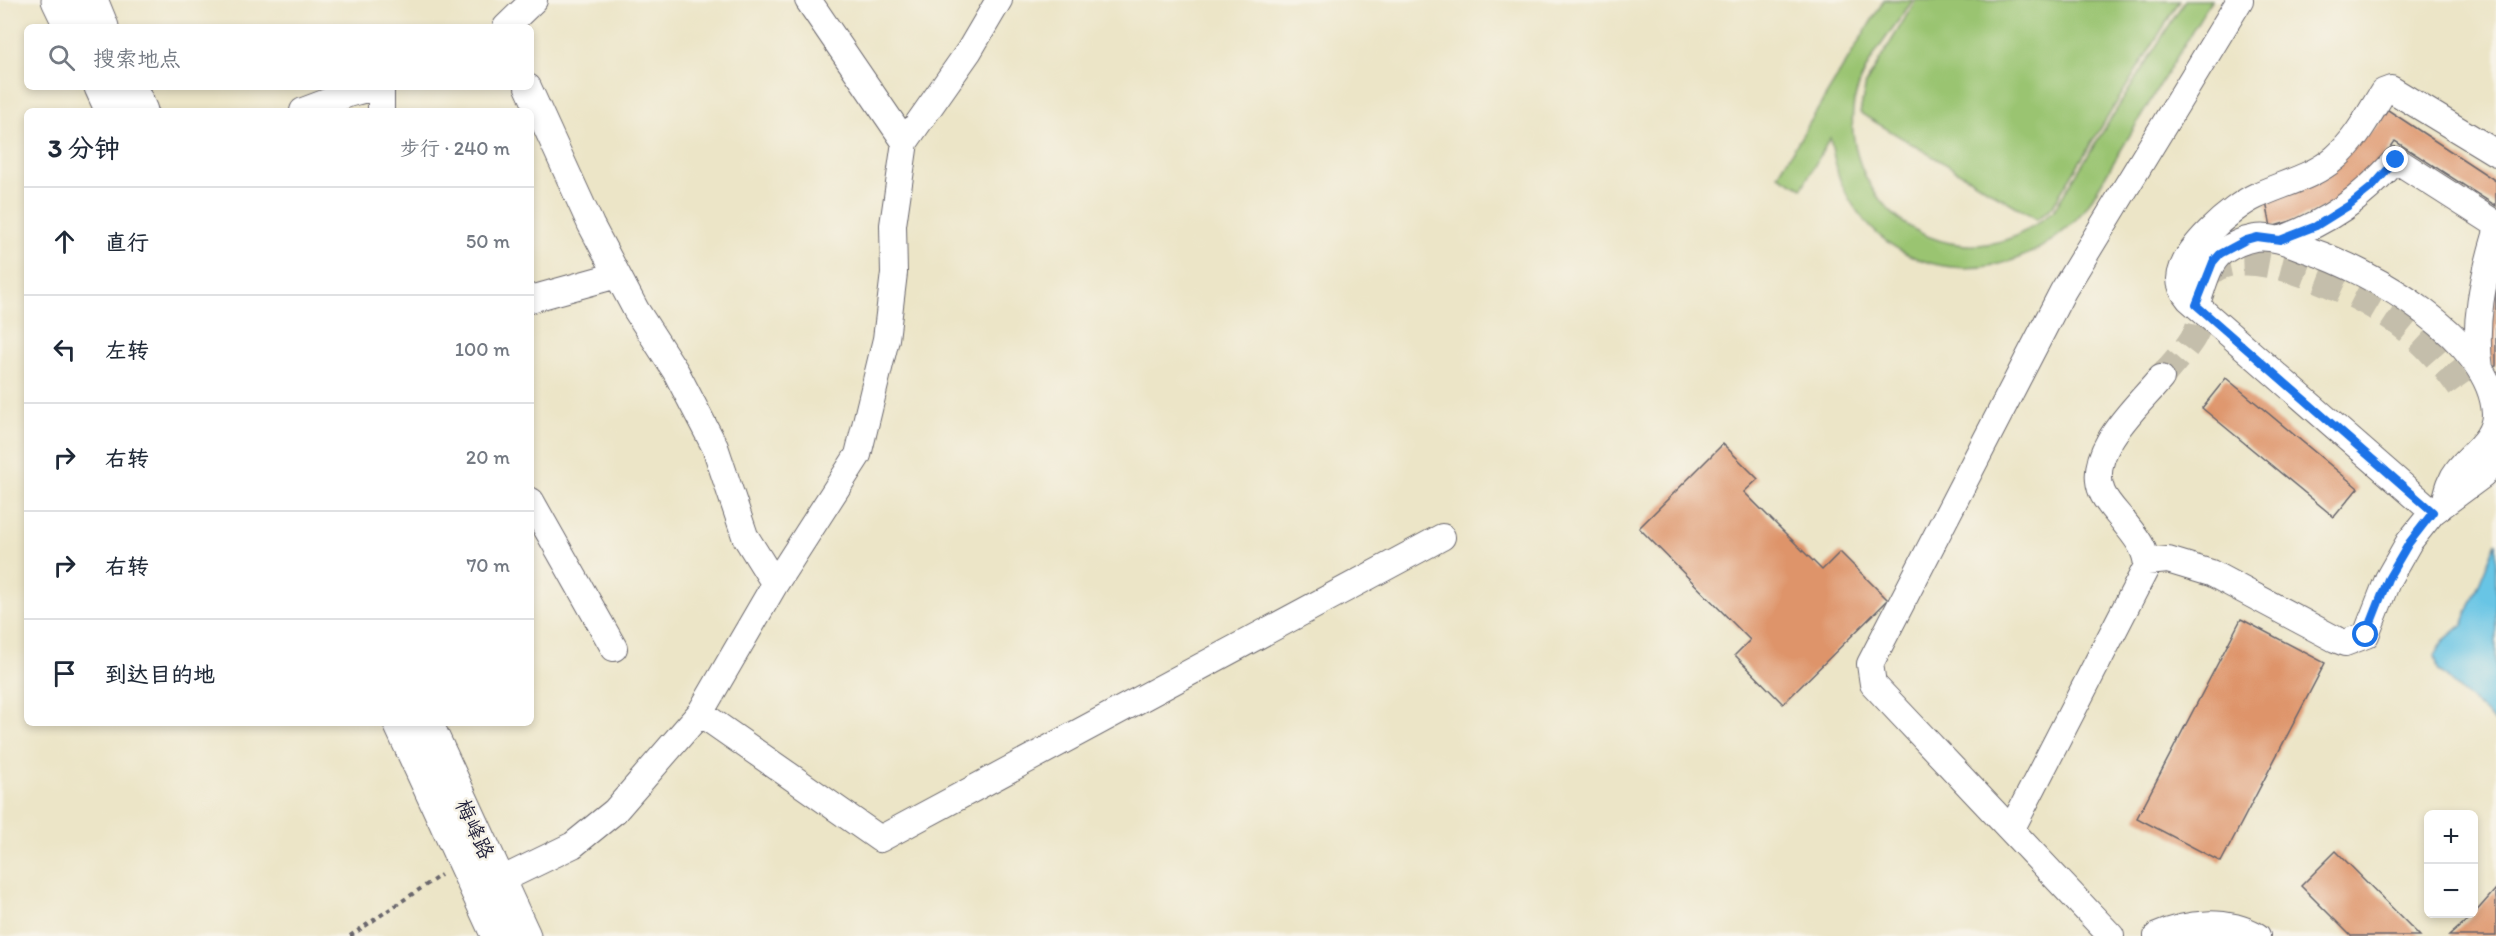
<!DOCTYPE html>
<html lang="zh">
<meta charset="utf-8">
<style>
:root{--surface:#fff;--page:#f6f6f7;--text:#1f2937;--muted:#747a83;--line:#e0e1e3}
body{margin:0;font-family:Itim,"LXGW WenKai TC",sans-serif;background:var(--page);color:var(--text)}
.controls{position:absolute;right:18px;bottom:18px;display:grid;overflow:hidden;border-radius:9px;box-shadow:0 3px 9px #0003}
.controls button{width:54px;height:54px;display:grid;place-items:center;padding:0;border:0;border-bottom:2px solid var(--line);background:var(--surface);color:var(--text);font:30px sans-serif}
.stop{position:absolute;width:18px;height:18px;margin:-14px;border:4px solid #1a73e8;border-radius:50%;background:#fff}
.stop.end{background:#1a73e8;border-color:#fff;box-shadow:0 2px 6px #0008}
.list{margin:0;padding:0;list-style:none}
h2{display:flex;justify-content:space-between;align-items:center;height:78px;margin:0;padding:0 24px;font-size:26px}
h2 small{font-size:20px;font-weight:400;color:var(--muted)}
.list li{display:grid;grid-template-columns:39px 1fr auto;gap:18px;align-items:center;box-sizing:border-box;height:108px;padding:0 24px;border-top:2px solid var(--line)}
.list b{display:block;font-size:22px;white-space:nowrap}
.list em{font-size:20px;font-style:normal;color:var(--muted)}
.icon{flex:none;width:33px;height:33px;fill:none;stroke:currentColor;stroke-width:2;stroke-linecap:round;stroke-linejoin:round}
.map{position:relative;flex:none;width:2496px;height:936px;overflow:hidden}
.search{position:absolute;background:var(--surface);box-shadow:0 3px 9px #0003;left:24px;top:24px;width:510px;height:66px;display:flex;align-items:center;gap:15px;box-sizing:border-box;padding:0 21px;border-radius:9px;color:var(--muted);font-size:22px}
.panel{position:absolute;background:var(--surface);box-shadow:0 3px 9px #0003;left:24px;top:108px;width:510px;height:618px;border-radius:9px}
.map>svg:first-child{display:block}
</style>
<div class="map">
<svg width="2496" height="936" viewBox="0 0 2496 936">
<rect width="100%" height="100%" fill="#f7f3e8"/>
<filter id="ink" filterUnits="userSpaceOnUse"><feTurbulence type="fractalNoise" baseFrequency=".0167" numOctaves="2"/><feDisplacementMap in="SourceGraphic" scale="12" xChannelSelector="R" yChannelSelector="G"/><feConvolveMatrix kernelMatrix="1 2 1 2 8 2 1 2 1" color-interpolation-filters="sRGB"/></filter>
<filter id="wash" filterUnits="userSpaceOnUse"><feTurbulence type="fractalNoise" baseFrequency=".008" numOctaves="4" result="noise"/><feDisplacementMap in="SourceGraphic" scale="24" xChannelSelector="R" yChannelSelector="G"/><feGaussianBlur stdDeviation="1.35" result="paint"/><feColorMatrix in="noise" values="0 0 0 0 0 0 0 0 0 0 0 0 0 0 0 0 0 1.4 0 .05"/><feComposite in="paint" operator="in"/></filter>
<g filter="url(#wash)">
<rect width="100%" height="100%" fill="#ece5c7"/>
<path fill="#9ac471" stroke="#5e7356" stroke-width="1.5" d="M1884 0H1913C1892 31 1862 64 1854 102 1849 130 1856 161 1870 185 1898 233 1954 257 2008 239 2025 233 2040 222 2054 210L2185 0H2211L2088 205C2022 293 1892 290 1843 187 1835 171 1834 154 1830 138L1802 188 1778 175Z
M1916 0H2180L2052 207 2037 219 1860 113 1866 83Z"/>
<path fill="#67c5e5" stroke="#447490" stroke-width="1.5" d="M2496 542V723L2438 669 2435 655 2443 641 2462 625Z"/>
<g id="blocks">
<path fill="#de946b" d="M2388 110 2496 181V206L2395 141 2378 166 2329 206 2298 219 2271 227 2266 202 2376 128Z
M2496 268V366L2492 367 2489 349Z
M2226 378 2358 488 2334 517 2202 408Z
M1723 444 1758 479 1744 492 1822 570 1840 552 1888 600 1783 704 1735 655 1750 640 1639 528Z
M2241 619 2325 663 2221 862 2137 818Z
M2336 851 2420 936H2351L2301 886Z
M2496 889V936H2449L2474 914Z"/>
</g>
</g>
<g filter="url(#ink)">
<use href="#blocks" fill-opacity="0" stroke="#69666c" stroke-width="1.5"/>
<g fill="none" stroke-linecap="round" stroke-linejoin="round">
<path stroke="#c4beab" stroke-width="26" stroke-dasharray="26 13" stroke-linecap="butt" d="M2161 378C2172 363 2190 347 2197 330 2205 309 2188 296 2208 275 2245 236 2368 298 2401 325 2425 343 2443 364 2460 388"/>
<defs>
<path id="minor" d="M808 0 905 142
M506 27 534 0
M381 87V111
M528 87 591 225 636 310 676 372 715 447 745 536 775 584
M303 111 348 94 374 87
M2280 240C2331 220 2359 201 2396 160L2496 224
M531 299 617 275
M2196 305C2203 289 2207 263 2222 252 2231 246 2244 240 2255 238 2273 235 2292 244 2308 250 2371 271 2492 339 2495 414 2495 439 2472 452 2458 470 2450 480 2448 491 2445 503
M2480 369C2473 323 2483 279 2496 235
M531 501 614 648
M2433 512 2189 299C2184 293 2180 287 2180 279 2181 251 2232 207 2256 196 2281 184 2313 177 2335 158 2356 140 2368 116 2383 92L2391 89 2496 153
M2147 562 2168 560 2211 573 2335 639 2345 643 2366 635 2388 579 2409 542 2433 512 2483 475 2496 456
M700 713 880 839 1442 537
M2011 830 2147 566C2146 548 2135 536 2124 522 2117 513 2106 502 2102 492 2085 451 2138 406 2161 378
M499 881 573 845 615 811 700 713 775 584 858 455 886 339 894 273 893 225 905 142 969 51 999 0
M2111 936 1873 684 1870 664 2063 291 2240 0
M2157 936C2187 922 2227 919 2257 936"/>
<path id="major" d="M58 0 71 27
M91 0 102 27
M101 87 112 111
M130 87 141 111
M400 723 498 936
M426 723 524 936"/>
</defs>
<use href="#minor" stroke="#69666c" stroke-width="28"/>
<use href="#major" stroke="#69666c" stroke-width="35"/>
<path stroke="#69666c" stroke-width="4" stroke-dasharray="4.5 4.5" stroke-linecap="butt" d="M350 936 441 875"/>
<use href="#minor" stroke="#fff" stroke-width="26"/>
<use href="#major" stroke="#fff" stroke-width="33"/>
</g>
</g>
<g fill="none" stroke-linecap="round" stroke-linejoin="round" filter="url(#ink)">
<path stroke="#1a73e8" stroke-width="8" d="M2366 635 2388 579 2409 543 2433 512 2196 305 2213 262 2220 254 2246 240 2257 237 2280 240 2316 226 2348 206 2373 186 2396 160"/>
</g>
<g text-anchor="middle" dominant-baseline="central" stroke-width="5" stroke-linejoin="round" paint-order="stroke">
<g font-size="21" fill="#22223b" stroke="#f7f3e8">
<text transform="translate(475 829) rotate(65)">梅峰路</text>
</g>
</g>
</svg>
<div class="controls">
<button>+</button>
<button>−</button>
</div>
<div class="stop" style="left:2366px;top:635px"></div>
<div class="stop end" style="left:2396px;top:160px"></div>
<div class="search"><svg class="icon" aria-label="search" viewBox="0 0 24 24"><circle cx="10" cy="10" r="6"/><path d="M15 15l6 6"/></svg>搜索地点</div>
<section class="panel">
<h2>3 分钟<small>步行 · 240 m</small></h2>
<ul class="list">
<li><svg class="icon" aria-label="ahead" viewBox="0 0 24 24"><path d="M12 20V5M6 11l6-6 6 6"/></svg><div><b>直行</b></div><em>50 m</em></li>
<li><svg class="icon" aria-label="left" viewBox="0 0 24 24"><path d="M17 20v-9H6M10 6l-5 5 5 5"/></svg><div><b>左转</b></div><em>100 m</em></li>
<li><svg class="icon" aria-label="right" viewBox="0 0 24 24"><path d="M7 20v-9h11M14 6l5 5-5 5"/></svg><div><b>右转</b></div><em>20 m</em></li>
<li><svg class="icon" aria-label="right" viewBox="0 0 24 24"><path d="M7 20v-9h11M14 6l5 5-5 5"/></svg><div><b>右转</b></div><em>70 m</em></li>
<li><svg class="icon" aria-label="arrive" viewBox="0 0 24 24"><path d="M6 21V4h12l-3 4 3 4H6"/></svg><div><b>到达目的地</b></div></li>
</ul>
</section>
</div>
